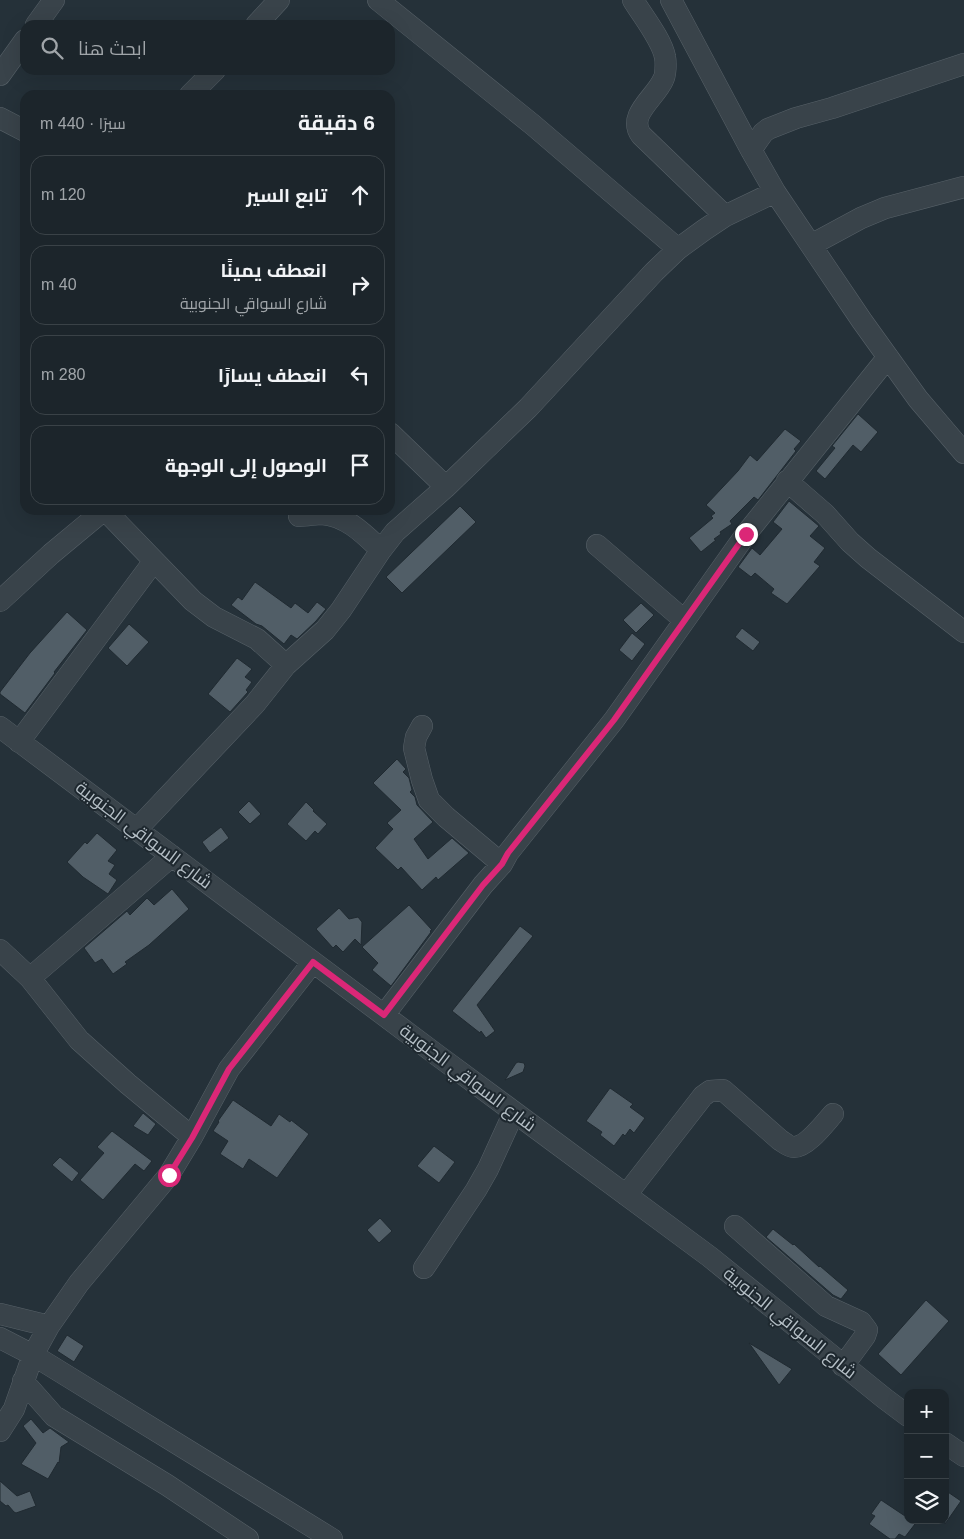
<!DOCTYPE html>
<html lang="ar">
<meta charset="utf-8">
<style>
:root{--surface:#1c252b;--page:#252d33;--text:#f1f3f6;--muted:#a0a5a9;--line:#3a4247}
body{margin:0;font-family:Arial,Cairo,sans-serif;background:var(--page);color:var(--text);direction:rtl}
.controls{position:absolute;right:15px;bottom:15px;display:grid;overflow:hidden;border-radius:10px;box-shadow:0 5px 20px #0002}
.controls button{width:45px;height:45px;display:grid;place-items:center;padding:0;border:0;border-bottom:1px solid var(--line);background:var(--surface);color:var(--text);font:25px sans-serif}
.stop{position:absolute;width:15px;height:15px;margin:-11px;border:4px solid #db2777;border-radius:50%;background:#fff}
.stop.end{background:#db2777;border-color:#fff;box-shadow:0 1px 5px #0008}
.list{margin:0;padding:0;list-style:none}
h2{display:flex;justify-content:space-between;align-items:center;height:65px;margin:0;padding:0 20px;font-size:21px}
h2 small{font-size:16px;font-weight:400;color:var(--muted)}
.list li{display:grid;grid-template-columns:32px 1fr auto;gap:15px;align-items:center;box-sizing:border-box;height:80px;margin:0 10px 10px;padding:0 10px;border:1px solid var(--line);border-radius:15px}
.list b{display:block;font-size:19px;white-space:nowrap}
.list p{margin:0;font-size:16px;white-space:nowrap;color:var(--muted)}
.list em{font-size:16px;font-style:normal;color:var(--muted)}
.icon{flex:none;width:28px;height:28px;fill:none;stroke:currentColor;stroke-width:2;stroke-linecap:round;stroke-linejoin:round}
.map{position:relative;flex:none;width:964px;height:1539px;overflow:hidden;direction:ltr}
.search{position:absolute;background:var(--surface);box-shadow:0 5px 20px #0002;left:20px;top:20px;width:375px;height:55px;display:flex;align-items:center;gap:12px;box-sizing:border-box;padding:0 18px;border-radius:15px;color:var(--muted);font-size:19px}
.panel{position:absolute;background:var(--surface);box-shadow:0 5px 20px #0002;left:20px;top:90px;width:375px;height:425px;border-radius:15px;direction:rtl}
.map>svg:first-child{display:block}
</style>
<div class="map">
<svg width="964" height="1539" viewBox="0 0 964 1539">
<rect width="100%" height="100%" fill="#253139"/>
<path fill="#515e67" stroke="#202a31" d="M858 414 878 432 861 452 853 445 825 479 816 471 835 448 832 446Z
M785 429 801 441 794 449 796 451 758 500 754 497 730 521 732 524 720 532 721 534 714 539 716 540 701 552 689 538 713 518 711 516 715 513 706 505 738 471 750 455 757 461Z
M789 501 819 526 810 536 825 548 814 562 820 566 787 604 771 593 774 589 755 573 751 577 738 567 752 548 760 555 782 529 773 522Z
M460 506 476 522 402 593 386 577Z
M255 582 291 608 295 603 308 613 317 602 326 609 316 621 297 639 291 635 284 644 262 626 256 624 231 605 238 597 242 600Z
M641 603 654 615 636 633 623 620Z
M67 612 87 630 54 672 55 673 25 713 0 694V692L30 653Z
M129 624 149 642 127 666 108 648Z
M742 628 760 642 753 651 735 637Z
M632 633 645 644 632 661 619 650Z
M237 658 252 669 245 677 252 682 246 690 248 692 230 712 208 694Z
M397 759 406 769 403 772 409 778 412 790 410 792 415 797 417 805 433 822 414 839 428 859 452 838 469 853 438 880 436 877 422 890 401 867 398 870 375 848 393 829 387 823 401 810 373 783Z
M249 801 261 814 250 824 238 812Z
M306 802 314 810 313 811 327 824 318 834 315 831 306 841 287 824Z
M221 827 229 838 210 853 202 842Z
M97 833 117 850 108 861 115 865 109 874 117 880 108 894 83 877 67 862 85 842 87 844Z
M172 889 189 909 149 945 125 962 127 964 113 974 102 959 95 963 84 948 127 911 130 915 147 898 154 905Z
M409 905 432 930 430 931 431 932 391 986 372 970 378 963 362 947Z
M339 908 349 919 358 917 362 922 361 945 355 939 343 952 336 945 333 948 316 929Z
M520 926 533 936 477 1005 495 1031 486 1038 481 1031 480 1033 452 1011Z
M518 1062 524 1063 525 1066 523 1072 505 1080 516 1063Z
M610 1088 633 1104 630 1107 645 1118 634 1133 630 1129 625 1136 623 1134 614 1146 600 1135 602 1132 586 1121Z
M233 1100 271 1126 279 1114 290 1122 291 1120 309 1134 277 1178 249 1159 243 1169 220 1154 228 1141 213 1131 219 1122 218 1121Z
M143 1113 156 1124 148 1135 133 1126Z
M112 1131 152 1161 144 1171 135 1164 103 1200 80 1180 104 1153 97 1147Z
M434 1146 455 1162 439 1183 417 1166Z
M60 1157 79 1173 72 1182 52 1165Z
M380 1218 392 1231 379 1243 367 1230Z
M773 1229 793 1245 794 1244 819 1267 820 1266 848 1290 841 1299 833 1295 766 1237Z
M926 1300 949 1321 901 1375 878 1354Z
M67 1335 84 1346 74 1362 57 1351Z
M749 1343 792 1369 779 1385Z
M31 1419 43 1433 50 1428 69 1442 61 1447 59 1463 58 1462 48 1479 21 1464 36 1443 23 1426Z
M0 1481 17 1496 30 1491 36 1506 16 1513 14 1512 8 1505 6 1506 0 1501Z
M945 1490 961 1501 945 1524Z
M881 1500 908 1518V1520L915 1524 905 1537 899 1534 895 1539H890L869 1524 875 1516 871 1514Z"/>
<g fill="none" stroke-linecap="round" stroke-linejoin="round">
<defs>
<path id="minor" d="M378 0 533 125 678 249
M633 0C642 15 662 40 665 57 666 62 666 75 663 80 655 98 627 115 641 135L725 216
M671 0 751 150 775 192 862 321 918 399 964 453
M36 25 54 0
M256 25 279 0
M0 75 25 40
M190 95 215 70
M0 118 25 131
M751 150 763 133 768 129 796 118 832 108 964 64
M811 245 861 218 885 208 964 187
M390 433 446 487
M787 481 825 514 850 542 868 558 964 632
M105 510 193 601 214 617 257 639 286 665
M299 516C307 516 315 514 322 514 347 516 364 534 381 550
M597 545 684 620
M0 601 51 554 104 510
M422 726 416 737 414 748 422 780 429 800 446 817 502 864
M0 727 437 1055 710 1257 884 1398 908 1416
M19 742 154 561
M137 829 255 704 286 665 325 630 341 610 381 550 395 532 446 487 528 408 654 272 678 249 704 230 725 216 775 192
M0 950 30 978 79 1040 128 1084 192 1137
M30 978 172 856
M384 1015 483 885 502 864 508 853 614 720 746 534 888 357
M626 1195 703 1096 710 1091 723 1090 780 1140C785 1143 789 1147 794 1147 807 1147 825 1123 833 1114
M735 1226 826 1306 861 1322 867 1330 865 1336 843 1366
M424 1268 476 1190 488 1169 514 1112
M0 1314 49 1326
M0 1338 33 1355 332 1539
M23 1381 54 1416 167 1485 248 1539
M0 1431 14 1409 33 1355 49 1326 79 1283 169 1175 192 1137 229 1069 313 962
M945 1443 964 1456"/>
</defs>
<use href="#minor" stroke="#576168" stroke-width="22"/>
<use href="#minor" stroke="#39434a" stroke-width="21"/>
</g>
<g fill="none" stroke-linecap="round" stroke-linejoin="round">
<path stroke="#db2777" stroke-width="6" d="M169 1175 192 1138 229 1069 313 962 384 1015 483 885 502 864 508 853 614 720 746 534"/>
</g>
<g text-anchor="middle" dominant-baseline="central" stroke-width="4" stroke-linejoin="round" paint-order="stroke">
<g font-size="18" fill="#b4bec5" stroke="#1e282f">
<text transform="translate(144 835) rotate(37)">شارع السواقي الجنوبية</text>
<text transform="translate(468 1078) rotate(37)">شارع السواقي الجنوبية</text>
<text transform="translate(790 1323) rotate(39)">شارع السواقي الجنوبية</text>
</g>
</g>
</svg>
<div class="controls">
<button>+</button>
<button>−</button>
<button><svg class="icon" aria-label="layers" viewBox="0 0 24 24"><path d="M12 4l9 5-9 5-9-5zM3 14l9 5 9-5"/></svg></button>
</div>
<div class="stop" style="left:169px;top:1175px"></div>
<div class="stop end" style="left:746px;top:534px"></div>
<div class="search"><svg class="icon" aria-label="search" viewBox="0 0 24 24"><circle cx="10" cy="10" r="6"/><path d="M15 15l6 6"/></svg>ابحث هنا</div>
<section class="panel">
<h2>6 دقيقة<small>سيرًا · 440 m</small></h2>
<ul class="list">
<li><svg class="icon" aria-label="ahead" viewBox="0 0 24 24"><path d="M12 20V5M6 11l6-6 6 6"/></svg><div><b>تابع السير</b></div><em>120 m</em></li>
<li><svg class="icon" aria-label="right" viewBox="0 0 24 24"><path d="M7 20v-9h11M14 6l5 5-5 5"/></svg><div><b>انعطف يمينًا</b><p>شارع السواقي الجنوبية</p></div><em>40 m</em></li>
<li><svg class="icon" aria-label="left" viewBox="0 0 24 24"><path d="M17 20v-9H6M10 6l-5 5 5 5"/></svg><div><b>انعطف يسارًا</b></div><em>280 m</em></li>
<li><svg class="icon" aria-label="arrive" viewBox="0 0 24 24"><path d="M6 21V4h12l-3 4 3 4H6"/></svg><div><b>الوصول إلى الوجهة</b></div></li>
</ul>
</section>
</div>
